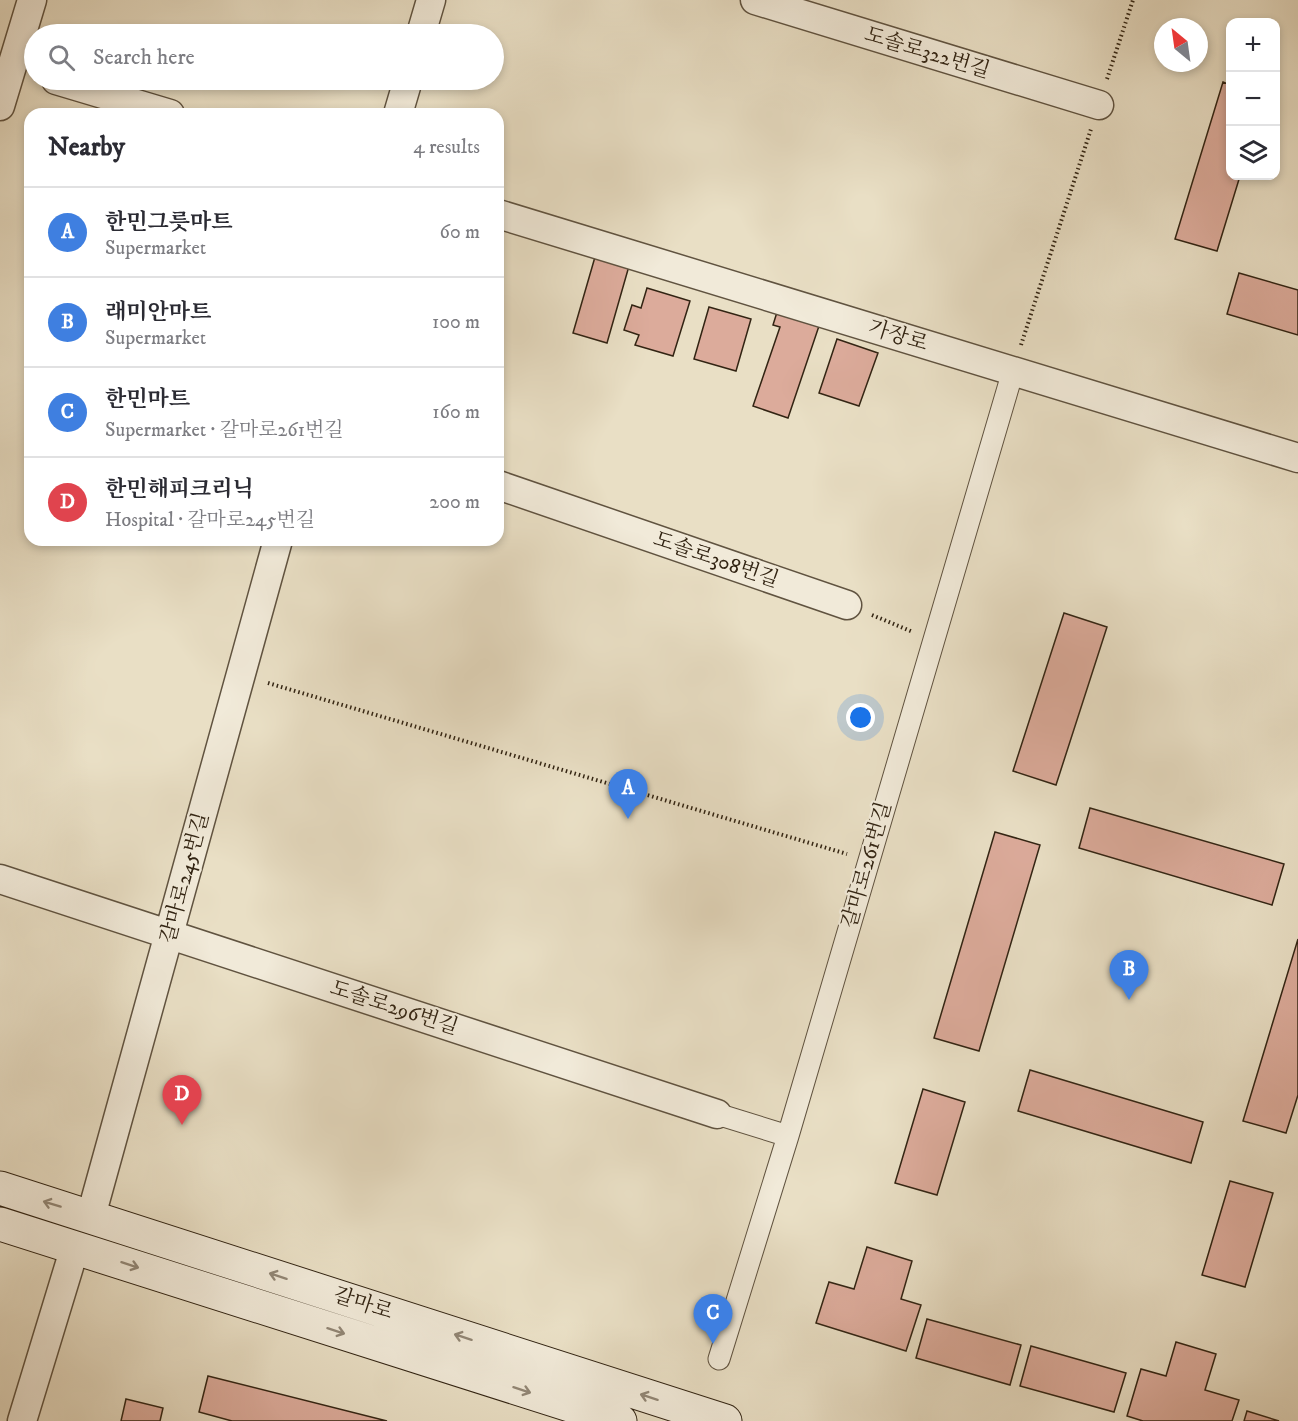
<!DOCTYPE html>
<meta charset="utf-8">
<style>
:root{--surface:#fff;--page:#f7f7f7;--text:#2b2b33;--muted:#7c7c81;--line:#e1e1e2;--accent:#2563eb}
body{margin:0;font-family:"IM FELL DW Pica","Noto Serif KR",serif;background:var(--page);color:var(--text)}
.controls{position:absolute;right:18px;top:18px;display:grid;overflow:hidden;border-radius:12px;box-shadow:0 3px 9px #0003}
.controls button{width:54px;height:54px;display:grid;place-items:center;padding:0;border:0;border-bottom:2px solid var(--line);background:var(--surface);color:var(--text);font:30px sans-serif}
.compass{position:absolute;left:1154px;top:18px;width:54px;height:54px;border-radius:50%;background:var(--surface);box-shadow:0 3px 9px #0003;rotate:331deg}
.you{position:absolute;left:861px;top:718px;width:21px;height:21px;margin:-15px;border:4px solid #fff;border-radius:50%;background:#1a73e8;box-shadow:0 0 0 9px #1a73e833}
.badge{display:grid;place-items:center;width:39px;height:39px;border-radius:50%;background:var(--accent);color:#fff;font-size:20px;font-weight:700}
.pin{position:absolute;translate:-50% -50px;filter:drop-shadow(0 2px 3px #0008)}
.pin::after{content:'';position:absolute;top:32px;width:21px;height:18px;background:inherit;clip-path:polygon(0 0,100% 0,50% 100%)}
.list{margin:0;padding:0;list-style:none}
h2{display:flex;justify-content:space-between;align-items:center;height:78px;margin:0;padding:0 24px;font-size:26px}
h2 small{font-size:20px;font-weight:400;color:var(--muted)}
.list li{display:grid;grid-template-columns:39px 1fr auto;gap:18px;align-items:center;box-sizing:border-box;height:90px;padding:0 24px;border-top:2px solid var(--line)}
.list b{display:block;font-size:22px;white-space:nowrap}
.list p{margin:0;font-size:20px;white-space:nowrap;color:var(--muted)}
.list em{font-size:20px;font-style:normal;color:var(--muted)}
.icon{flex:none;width:33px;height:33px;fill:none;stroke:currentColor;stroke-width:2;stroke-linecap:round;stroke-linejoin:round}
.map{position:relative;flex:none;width:1298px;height:1421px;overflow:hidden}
.search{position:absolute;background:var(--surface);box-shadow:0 3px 9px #0003;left:24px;top:24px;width:480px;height:66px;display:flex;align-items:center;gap:15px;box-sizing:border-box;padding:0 21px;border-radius:33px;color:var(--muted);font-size:22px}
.panel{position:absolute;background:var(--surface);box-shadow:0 3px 9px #0003;left:24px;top:108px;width:480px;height:438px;border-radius:18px}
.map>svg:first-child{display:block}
</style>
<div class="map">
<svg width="1298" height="1421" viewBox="0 0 1298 1421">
<rect width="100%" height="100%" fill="#e9dfc5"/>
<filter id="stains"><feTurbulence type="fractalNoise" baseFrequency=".00333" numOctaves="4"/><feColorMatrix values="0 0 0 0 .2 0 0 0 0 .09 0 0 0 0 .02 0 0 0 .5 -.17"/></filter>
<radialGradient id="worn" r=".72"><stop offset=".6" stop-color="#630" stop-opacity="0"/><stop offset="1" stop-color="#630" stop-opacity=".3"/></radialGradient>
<path fill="#dcab9b" stroke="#322413" stroke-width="1.5" d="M1223 82 1230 85V176H1240L1217 251 1175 239Z
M595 257 629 266 607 343 573 333Z
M1239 273 1298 290V335L1227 314Z
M647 288 690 301 673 356 635 345 639 335 624 330 632 305 641 308Z
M709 307 751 319 736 371 694 359Z
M778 309 820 323 788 418 753 406 780 327 773 325Z
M837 339 878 353 859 406 819 393Z
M1064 613 1107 627 1056 785 1013 771Z
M1090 808 1284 864 1272 905 1079 848Z
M995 832 1040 845 979 1051 934 1038Z
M1298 939V1095L1286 1133 1243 1121Z
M1030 1070 1203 1122 1191 1163 1018 1111Z
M923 1089 965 1102 937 1195 895 1183Z
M1230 1181 1273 1193 1245 1287 1202 1275Z
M867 1247 912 1261 901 1299 921 1305 906 1351 816 1323 829 1282 854 1289Z
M927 1319 1021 1345 1010 1385 916 1358Z
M1176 1342 1216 1354 1205 1390 1239 1400 1232 1421H1143L1127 1416 1141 1369 1166 1376Z
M1031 1346 1126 1373 1114 1412 1020 1386Z
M208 1376 387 1421H232L199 1412Z
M126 1399 163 1408 160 1421H121Z
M1247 1411 1279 1421H1244Z"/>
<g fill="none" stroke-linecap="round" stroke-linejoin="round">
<defs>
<path id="pedestrian" d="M717 1114 788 1136
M719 1359 788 1136 1013 371"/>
<path id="minor" d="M755 0 1099 105
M421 34 431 0
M56 80 170 114
M0 106 32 0
M398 114 408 80
M498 214 1298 458
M498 485 847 605
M0 879 717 1114
M91 1216 278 540
M22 1421 75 1247"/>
<path id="secondary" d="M0 1188 725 1421
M0 1224 620 1421"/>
</defs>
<use href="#pedestrian" stroke="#605340" stroke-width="23"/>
<use href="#minor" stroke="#605340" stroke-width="31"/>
<use href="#secondary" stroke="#322413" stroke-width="35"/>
<path stroke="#322413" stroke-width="4" stroke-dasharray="1.5 3" stroke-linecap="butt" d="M1107 79 1133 0
M1021 345 1091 129
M872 615 913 632
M268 683 847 854"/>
<use href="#pedestrian" stroke="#f1ead9" stroke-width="21"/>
<use href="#minor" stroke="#f1ead9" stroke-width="28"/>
<use href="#secondary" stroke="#f1ead9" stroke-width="33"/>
</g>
<defs><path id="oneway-shaft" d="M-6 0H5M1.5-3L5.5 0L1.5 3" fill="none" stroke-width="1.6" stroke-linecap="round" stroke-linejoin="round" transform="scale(1.5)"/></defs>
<g stroke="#928776">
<use href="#oneway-shaft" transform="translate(52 1204) rotate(-163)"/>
<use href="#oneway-shaft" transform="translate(130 1265) rotate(18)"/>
<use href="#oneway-shaft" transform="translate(278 1276) rotate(-162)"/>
<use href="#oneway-shaft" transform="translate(336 1331) rotate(18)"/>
<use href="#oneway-shaft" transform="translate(463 1337) rotate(-162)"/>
<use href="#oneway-shaft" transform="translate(522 1390) rotate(18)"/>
<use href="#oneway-shaft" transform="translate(649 1397) rotate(-162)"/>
</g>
<g text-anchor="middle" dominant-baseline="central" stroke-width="4.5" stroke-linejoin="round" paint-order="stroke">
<g font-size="21" fill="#322413" stroke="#f1ead9">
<text transform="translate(927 53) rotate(17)">도솔로322번길</text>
<text transform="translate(898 336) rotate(17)">가장로</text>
<text transform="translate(716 560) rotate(19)">도솔로308번길</text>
<text transform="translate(867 865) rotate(-74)">갈마로261번길</text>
<text transform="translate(185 878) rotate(-75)">갈마로245번길</text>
<text transform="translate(394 1008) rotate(18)">도솔로296번길</text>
<text transform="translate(363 1304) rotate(18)">갈마로</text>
</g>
</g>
<rect width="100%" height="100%" filter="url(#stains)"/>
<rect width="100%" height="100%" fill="url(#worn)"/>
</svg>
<div class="controls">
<button>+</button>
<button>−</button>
<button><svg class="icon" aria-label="layers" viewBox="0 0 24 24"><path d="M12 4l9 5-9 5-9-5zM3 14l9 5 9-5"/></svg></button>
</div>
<svg class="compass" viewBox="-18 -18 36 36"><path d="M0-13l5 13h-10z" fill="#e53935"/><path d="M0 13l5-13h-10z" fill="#7c7c81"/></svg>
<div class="you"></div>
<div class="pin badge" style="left:628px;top:819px;background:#3f7fe0">A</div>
<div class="pin badge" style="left:1129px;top:1000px;background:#3f7fe0">B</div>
<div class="pin badge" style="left:713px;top:1344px;background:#3f7fe0">C</div>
<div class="pin badge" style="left:182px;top:1125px;background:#e0444e">D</div>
<div class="search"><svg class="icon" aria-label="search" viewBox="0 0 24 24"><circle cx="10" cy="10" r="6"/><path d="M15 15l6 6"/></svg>Search here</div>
<section class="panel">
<h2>Nearby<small>4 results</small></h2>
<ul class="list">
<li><span class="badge" style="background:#3f7fe0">A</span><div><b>한민그릇마트</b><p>Supermarket</p></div><em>60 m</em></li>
<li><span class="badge" style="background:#3f7fe0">B</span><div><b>래미안마트</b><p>Supermarket</p></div><em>100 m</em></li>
<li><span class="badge" style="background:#3f7fe0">C</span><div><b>한민마트</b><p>Supermarket · 갈마로261번길</p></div><em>160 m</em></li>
<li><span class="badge" style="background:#e0444e">D</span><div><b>한민해피크리닉</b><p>Hospital · 갈마로245번길</p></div><em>200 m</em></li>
</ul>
</section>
</div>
